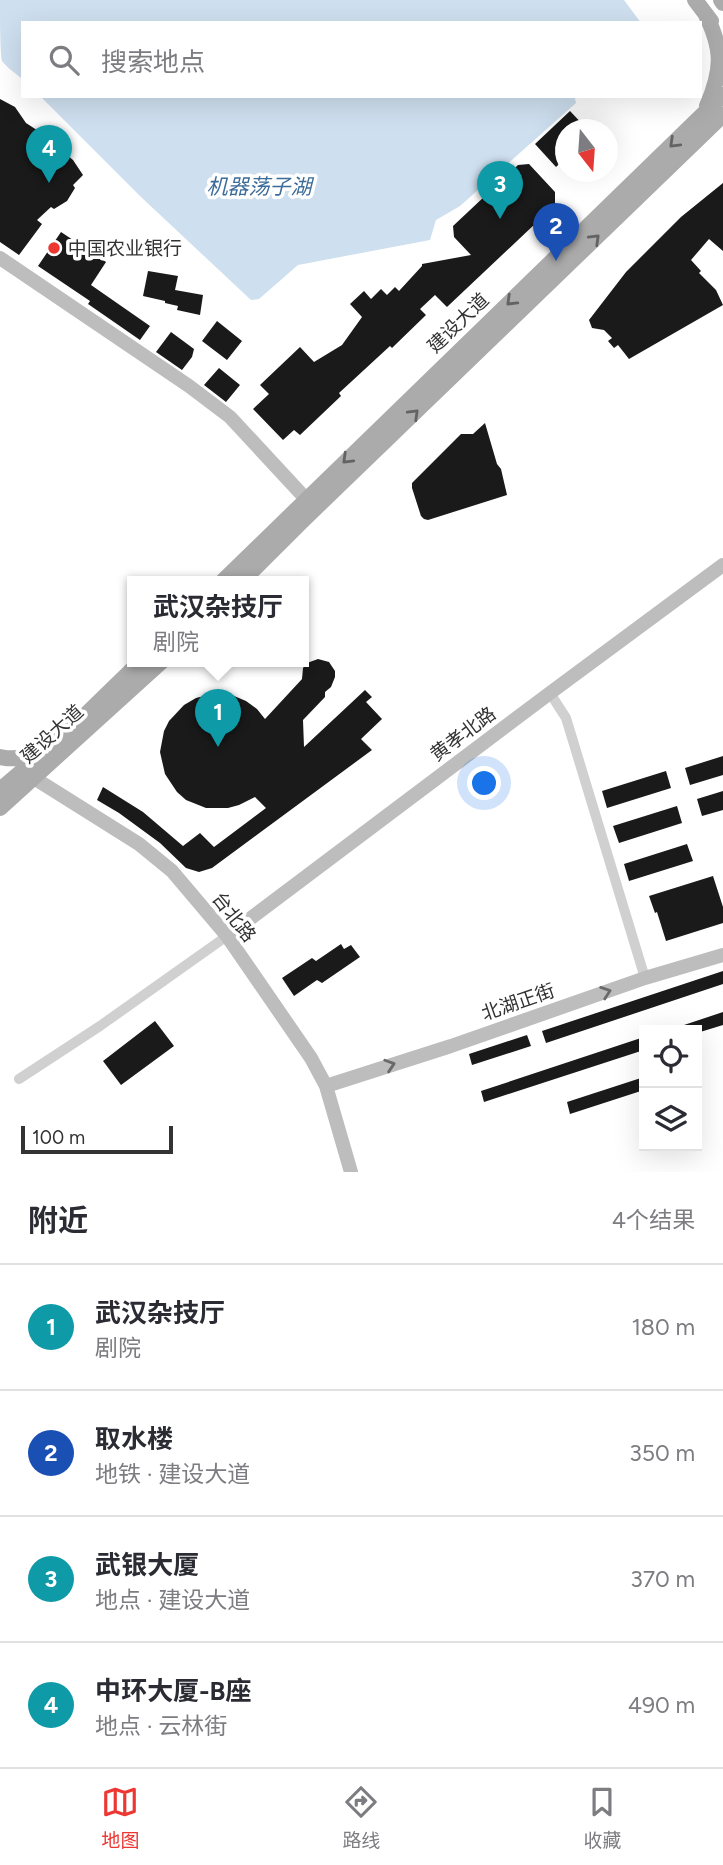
<!DOCTYPE html>
<html lang="zh">
<meta charset="utf-8">
<style>
:root{--surface:#fff;--page:#f2f2f3;--text:#2b2b33;--muted:#7c7c81;--line:#e1e1e2;--accent:#ec3733}
body{margin:0;font-family:Figtree,"Noto Sans SC",sans-serif;background:var(--page);color:var(--text)}
.controls{position:absolute;right:21px;bottom:21px;display:grid;overflow:hidden;border-radius:0px;box-shadow:0 7px 28px #0002}
.controls button{width:63px;height:63px;display:grid;place-items:center;padding:0;border:0;border-bottom:2px solid var(--line);background:var(--surface);color:var(--text);font:35px sans-serif}
.compass{position:absolute;left:555px;top:119px;width:63px;height:63px;border-radius:50%;background:var(--surface);box-shadow:0 7px 28px #0002;rotate:163deg}
.scale{position:absolute;left:21px;bottom:18px;width:152px;box-sizing:border-box;padding-left:7px;border:4px solid #333;border-top:0;font-size:19px;line-height:24px;white-space:nowrap;color:#333;-webkit-text-stroke:5px #fff;paint-order:stroke}
.you{position:absolute;left:485px;top:784px;width:24px;height:24px;margin:-18px;border:5px solid #fff;border-radius:50%;background:#1a73e8;box-shadow:0 0 0 10px #1a73e833}
.badge{display:grid;place-items:center;width:46px;height:46px;border-radius:50%;background:var(--accent);color:#fff;font-size:23px;font-weight:700}
.pin{position:absolute;translate:-50% -58px;filter:drop-shadow(0 2px 4px #0008)}
.pin::after{content:'';position:absolute;top:37px;width:24px;height:21px;background:inherit;clip-path:polygon(0 0,100% 0,50% 100%)}
.popup{position:absolute;left:127px;top:576px;width:182px;height:91px;box-sizing:border-box;display:grid;place-content:center;border-radius:0px;background:var(--surface);filter:drop-shadow(0 2px 5px #0005);font-size:23px;white-space:nowrap;color:var(--muted)}
.popup b{font-size:26px;color:var(--text)}
.popup::after{content:'';position:absolute;left:50%;top:100%;margin-left:-14px;border:14px solid transparent;border-top-color:var(--surface)}
.list{margin:0;padding:0;list-style:none}
h2{display:flex;justify-content:space-between;align-items:center;height:91px;margin:0;padding:0 28px;font-size:30px}
h2 small{font-size:23px;font-weight:400;color:var(--muted)}
.list li{display:grid;grid-template-columns:46px 1fr auto;gap:21px;align-items:center;box-sizing:border-box;height:126px;padding:0 28px;border-top:2px solid var(--line)}
.list b{display:block;font-size:26px;white-space:nowrap}
.list p{margin:0;font-size:23px;white-space:nowrap;color:var(--muted)}
.list em{font-size:23px;font-style:normal;color:var(--muted)}
.icon{flex:none;width:38px;height:38px;fill:none;stroke:currentColor;stroke-width:2;stroke-linecap:round;stroke-linejoin:round}
.map{position:relative;flex:none;width:723px;height:1172px;overflow:hidden}
.search{position:absolute;background:var(--surface);box-shadow:0 7px 28px #0002;left:21px;right:21px;top:21px;height:77px;display:flex;align-items:center;gap:18px;box-sizing:border-box;padding:0 24px;border-radius:0px;color:var(--muted);font-size:26px}
.sheet{height:595px;background:var(--surface)}
nav{display:flex;justify-content:space-around;align-items:center;box-sizing:border-box;height:98px;border-top:2px solid var(--line);background:var(--surface);font-size:19px;color:var(--muted)}
nav a{display:grid;justify-items:center;gap:4px}
nav .on{color:var(--accent)}
.map>svg:first-child{display:block}
</style>
<div class="map">
<svg width="723" height="1172" viewBox="0 0 723 1172">
<rect width="100%" height="100%" fill="#fff"/>
<path fill="#cedfef" d="M0 0H624L641 23H23V80C16 73 8 69 2 61 0 53 0 12 0 0Z
M40 96H582L575 98 576 103 460 206 436 220 430 240 298 265 259 299 251 300 141 197Z"/>
<path fill="#1a1a1a" d="M0 99 15 107 26 123 43 134 60 153 67 155 73 160 83 175 73 185 75 188 67 201 54 209 51 207 37 220 42 224 19 255 0 242Z
M570 111 588 130H565V158L556 167 535 144Z
M529 164 555 192V205L447 307 435 295 420 309 426 315 392 348 390 346 339 393 341 396 300 435 294 430 283 440 253 409 269 394 260 385 300 347 314 362 342 345 362 317 350 304 364 291 371 299 381 289 387 295 395 287 399 291 422 266V264L471 255 454 237 453 226 518 165Z
M723 183V251L709 239 691 260 701 271 699 273 716 290 723 305 629 359 618 345 614 348 608 341 612 338 604 330 592 328 589 320 626 272 681 217Z
M61 232 106 262 91 285 150 326 140 340 88 304 90 301 38 266Z
M148 271 178 276 175 290 203 295 200 315 177 310 178 306 165 303V301L143 296Z
M217 321 242 341 227 360 202 341Z
M171 332 194 349 192 357 182 370 156 352Z
M219 368 240 385 226 402 204 385Z
M485 423 497 464 501 469 507 495 428 520 424 519 421 516 412 488V483L461 434H473Z
M318 659 329 662 335 671V677L331 687 325 692V697L303 720 304 747 365 690 372 697 366 702 382 719 361 739 372 750 212 868 199 872 186 868 160 843 119 813 97 800 103 787 143 812 183 846 200 833 214 847 266 808 255 797 239 805 228 808H206L186 800 177 792 165 774 160 752 164 731 169 721 184 705 196 698 208 695 221 694 234 696 246 701 257 709 265 719 302 679 303 668 307 663Z
M723 756V775L690 785 685 768Z
M666 771 671 788 607 808 602 791Z
M723 791V810L702 816 697 799Z
M677 806 682 823 619 843 613 826Z
M687 844 693 861 629 881 624 864Z
M713 876 723 907V923L666 941 657 912 655 913 649 896Z
M341 944 344 949 351 945 360 957 322 983 317 980 294 996 282 978 312 958 316 961Z
M723 971V984L546 1043 542 1031Z
M723 1012V1025L697 1033V1030H672V1029Z
M155 1021 174 1046 121 1085 103 1061Z
M527 1035 531 1046 472 1065 469 1054Z
M644 1037V1050L484 1102 481 1091Z
M644 1077V1090L570 1114 567 1102Z"/>
<g fill="none" stroke-linecap="round" stroke-linejoin="round">
<path stroke="#d0d0d0" stroke-width="10" d="M550 693 566 718 645 978
M19 1079 100 1026 227 936"/>
<path stroke="#bdbdbd" stroke-width="14" d="M0 258 189 386 230 417 306 499
M26 773 139 844 172 871 227 936 311 1058 326 1086 351 1172
M227 936 550 693 723 565
M326 1086 451 1046 645 978 723 955"/>
<path stroke="#ababab" stroke-width="16" d="M695 0 711 21
M721 0 723 3
M705 13C723 49 723 69 707 106
M223 581 723 95
M242 581 300 523 723 115
M0 757C16 760 26 758 41 751
M0 790 66 734 141 661
M0 808 162 661"/>
</g>
<defs><path id="oneway-chevron" d="M-2-3.5L2.5 0L-2 3.5" fill="none" stroke-width="1.6" stroke-linecap="round" stroke-linejoin="round" transform="scale(1.75)"/></defs>
<g stroke="#636363">
<use href="#oneway-chevron" transform="translate(674 143) rotate(136)"/>
<use href="#oneway-chevron" transform="translate(595 239) rotate(-44)"/>
<use href="#oneway-chevron" transform="translate(511 301) rotate(136)"/>
<use href="#oneway-chevron" transform="translate(414 414) rotate(-44)"/>
<use href="#oneway-chevron" transform="translate(347 459) rotate(136)"/>
</g>
<g stroke="#6a6a6a">
<use href="#oneway-chevron" transform="translate(606 992) rotate(-19)"/>
<use href="#oneway-chevron" transform="translate(390 1065) rotate(-18)"/>
</g>
<circle fill="#ec3733" stroke="#fff" stroke-width="2.5" cx="54" cy="248" r="7"/>
<g text-anchor="middle" dominant-baseline="central" stroke-width="7" stroke-linejoin="round" paint-order="stroke">
<g font-size="19" fill="#333" stroke="#fff" text-anchor="start">
<text x="68" y="248">中国农业银行</text>
</g>
<g font-size="19" fill="#333" stroke="#fff">
<text transform="translate(458 323) rotate(-44)">建设大道</text>
<text transform="translate(52 734) rotate(-42)">建设大道</text>
<text transform="translate(463 734) rotate(-37)">黄孝北路</text>
<text transform="translate(234 917) rotate(52)">台北路</text>
<text transform="translate(518 1002) rotate(-19)">北湖正街</text>
</g>
<g font-size="21" font-style="italic" fill="#3c6c9a" stroke="#fff">
<text x="259" y="186">机器荡子湖</text>
</g>
</g>
</svg>
<div class="controls">
<button><svg class="icon" aria-label="locate" viewBox="0 0 24 24"><circle cx="12" cy="12" r="6"/><path d="M12 2v4M12 18v4M2 12h4M18 12h4"/></svg></button>
<button><svg class="icon" aria-label="layers" viewBox="0 0 24 24"><path d="M12 4l9 5-9 5-9-5zM3 14l9 5 9-5"/></svg></button>
</div>
<svg class="compass" viewBox="-18 -18 36 36"><path d="M0-13l5 13h-10z" fill="#e53935"/><path d="M0 13l5-13h-10z" fill="#7c7c81"/></svg>
<div class="scale">100 m</div>
<div class="you"></div>
<div class="pin badge" style="left:218px;top:747px;background:#0f9aa8">1</div>
<div class="popup"><b>武汉杂技厅</b>剧院</div>
<div class="pin badge" style="left:556px;top:261px;background:#1a4fb4">2</div>
<div class="pin badge" style="left:500px;top:219px;background:#0f9aa8">3</div>
<div class="pin badge" style="left:49px;top:183px;background:#0f9aa8">4</div>
<div class="search"><svg class="icon" aria-label="search" viewBox="0 0 24 24"><circle cx="10" cy="10" r="6"/><path d="M15 15l6 6"/></svg>搜索地点</div>
</div>
<section class="sheet">
<h2>附近<small>4个结果</small></h2>
<ul class="list">
<li><span class="badge" style="background:#0f9aa8">1</span><div><b>武汉杂技厅</b><p>剧院</p></div><em>180 m</em></li>
<li><span class="badge" style="background:#1a4fb4">2</span><div><b>取水楼</b><p>地铁 · 建设大道</p></div><em>350 m</em></li>
<li><span class="badge" style="background:#0f9aa8">3</span><div><b>武银大厦</b><p>地点 · 建设大道</p></div><em>370 m</em></li>
<li><span class="badge" style="background:#0f9aa8">4</span><div><b>中环大厦-B座</b><p>地点 · 云林街</p></div><em>490 m</em></li>
</ul>
</section>
<nav>
<a class="on"><svg class="icon" aria-label="map" viewBox="0 0 24 24"><path d="M3 6l6-2 6 2 6-2v14l-6 2-6-2-6 2zM9 4v14M15 6v14"/></svg>地图</a>
<a><svg class="icon" aria-label="directions" viewBox="0 0 24 24"><path d="M12 3l9 9-9 9-9-9zM9 14v-3h6M13 9l2 2-2 2"/></svg>路线</a>
<a><svg class="icon" aria-label="saved" viewBox="0 0 24 24"><path d="M7 4h10v16l-5-4-5 4z"/></svg>收藏</a>
</nav>
